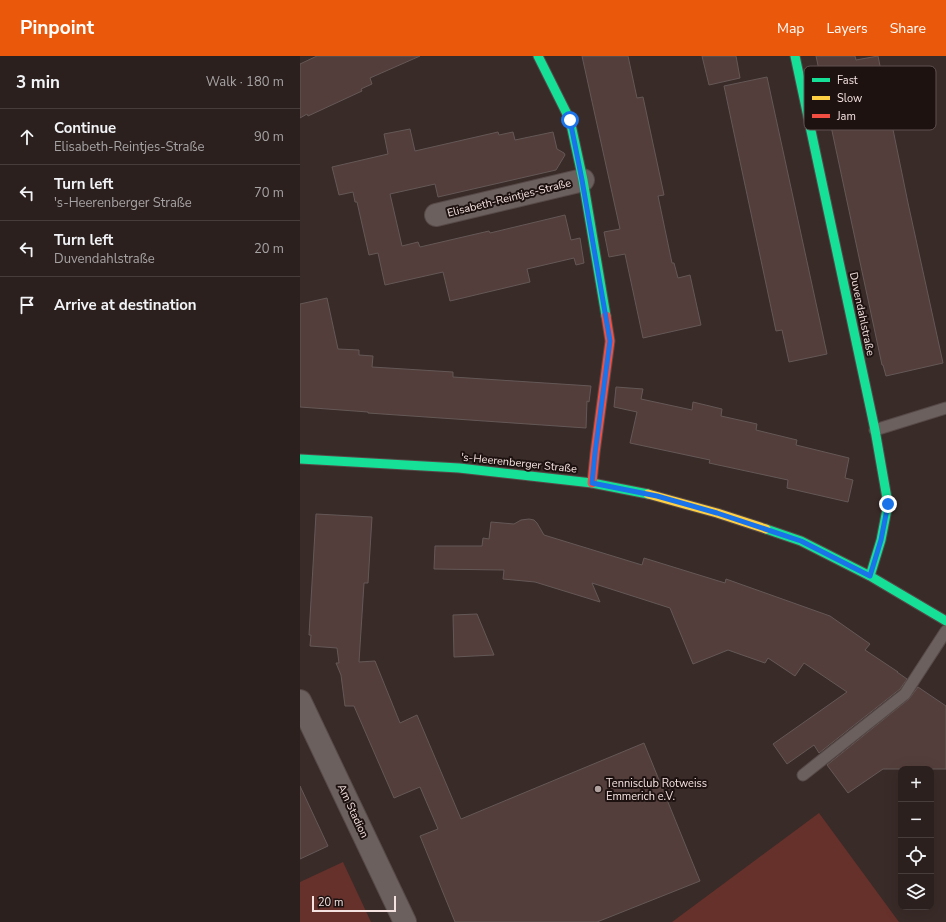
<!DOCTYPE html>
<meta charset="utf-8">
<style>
:root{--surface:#2b201e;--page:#332827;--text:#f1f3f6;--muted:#a6a3a4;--line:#473e3c;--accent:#ea580c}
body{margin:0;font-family:"Nunito Sans",sans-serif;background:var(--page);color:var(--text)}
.controls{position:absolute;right:12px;bottom:12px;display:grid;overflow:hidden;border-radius:8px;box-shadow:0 4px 16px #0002}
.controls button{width:36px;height:36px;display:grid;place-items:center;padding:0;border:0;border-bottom:1px solid var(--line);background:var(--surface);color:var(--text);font:20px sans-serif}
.scale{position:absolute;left:12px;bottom:10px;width:84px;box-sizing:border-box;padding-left:4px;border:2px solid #f3e2df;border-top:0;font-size:11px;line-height:14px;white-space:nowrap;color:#f3e2df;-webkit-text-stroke:3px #1e1211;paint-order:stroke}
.stop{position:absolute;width:12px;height:12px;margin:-9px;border:3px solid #1a73e8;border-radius:50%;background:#fff}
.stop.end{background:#1a73e8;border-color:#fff;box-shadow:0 1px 4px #0008}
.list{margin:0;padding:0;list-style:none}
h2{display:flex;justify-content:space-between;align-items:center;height:52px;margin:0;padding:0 16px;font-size:17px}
h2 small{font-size:13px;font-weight:400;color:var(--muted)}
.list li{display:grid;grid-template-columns:26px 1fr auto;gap:12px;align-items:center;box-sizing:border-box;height:56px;padding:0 16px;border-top:1px solid var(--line)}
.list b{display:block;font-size:15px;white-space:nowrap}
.list p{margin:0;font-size:13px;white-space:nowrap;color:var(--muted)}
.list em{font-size:13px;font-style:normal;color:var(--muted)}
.icon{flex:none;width:22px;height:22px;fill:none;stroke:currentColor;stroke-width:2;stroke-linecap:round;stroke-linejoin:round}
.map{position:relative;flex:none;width:646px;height:866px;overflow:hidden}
header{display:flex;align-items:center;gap:24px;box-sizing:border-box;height:56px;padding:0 20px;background:var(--accent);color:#fff}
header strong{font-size:19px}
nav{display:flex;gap:22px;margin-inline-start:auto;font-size:14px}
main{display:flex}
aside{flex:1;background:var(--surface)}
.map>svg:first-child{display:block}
</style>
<header>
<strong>Pinpoint</strong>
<nav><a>Map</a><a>Layers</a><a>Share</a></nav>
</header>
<main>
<aside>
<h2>3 min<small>Walk · 180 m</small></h2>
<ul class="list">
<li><svg class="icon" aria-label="ahead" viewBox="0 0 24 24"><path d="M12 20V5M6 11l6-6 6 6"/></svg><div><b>Continue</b><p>Elisabeth-Reintjes-Straße</p></div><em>90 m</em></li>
<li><svg class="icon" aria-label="left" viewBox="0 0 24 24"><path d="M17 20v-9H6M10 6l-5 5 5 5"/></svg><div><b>Turn left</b><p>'s-Heerenberger Straße</p></div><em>70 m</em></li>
<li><svg class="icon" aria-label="left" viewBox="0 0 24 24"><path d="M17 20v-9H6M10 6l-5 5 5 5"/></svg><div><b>Turn left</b><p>Duvendahlstraße</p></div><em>20 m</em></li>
<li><svg class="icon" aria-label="arrive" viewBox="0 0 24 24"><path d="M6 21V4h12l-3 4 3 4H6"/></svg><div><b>Arrive at destination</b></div></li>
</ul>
</aside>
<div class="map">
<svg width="646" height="866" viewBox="0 0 646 866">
<rect width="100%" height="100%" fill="#392b28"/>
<path fill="#66302b" d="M519 757 599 866H372Z
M43 806 71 866H0V826Z"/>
<path fill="#533e3b" stroke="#645856" d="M17 0H120L70 22 72 28 61 33 62 35 8 60 7 58 0 62V8Z
M282 0H328L337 42 343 41 364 139 358 140 372 207H374L378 222 390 219 401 269 343 282 325 198 309 201 304 176 320 173Z
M402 0H436L440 22 409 29Z
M516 0H555L556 4 578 0 608 147 643 307 586 320 583 309H582Z
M467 21 527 298 489 306 482 274 476 275 424 30Z
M110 73 115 95 198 76 199 79 213 76 215 84 253 76 257 93 264 97 265 99 256 114 138 141 135 128 90 138 102 190 118 186 120 191 189 175 190 177 265 159 271 184 280 182 284 207 276 209 274 202 227 213 230 226 150 245 143 216 85 229 78 197 69 199 57 146H55L53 136 39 139 32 111 88 98 84 78Z
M27 242 38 293 59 294V299L73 300 72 311 153 316V321L291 330 289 346 287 345 286 372 68 357V356L0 351V248Z
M316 331 343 333 341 343 392 354 393 346 422 353 421 360 457 368 456 374 497 384 496 389 549 402 545 422 553 424 548 446 487 432 488 424 409 407 410 404 330 387 337 356 314 351Z
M16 458 72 461 68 527H64L59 606 75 605 100 667 117 659 161 763 344 687 400 825 297 866H155L120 780 138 773 120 731 94 742 54 650H45L41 619 36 607H39L37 592 10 590 11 579H9Z
M229 463 234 464 237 467 244 479 342 509 344 502 425 527 426 523 530 560 570 588 565 594 598 616H597L607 623 600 633 519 697 514 689 487 708 473 688 547 636 504 607 495 620 468 602 465 607 428 594 393 608 370 552 292 527 300 546 235 526 203 523 204 514 134 513 135 490H182L183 482 189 483 191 466 214 468 221 464Z
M177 558 194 599 154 601 153 559Z
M618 631 646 650V713H583L548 737 527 709 609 643Z
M0 730 28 790 0 803Z"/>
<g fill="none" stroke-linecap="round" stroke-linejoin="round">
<defs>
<path id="lane" d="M575 374 646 352
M503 719 605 638 646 575"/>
<path id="street" d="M136 159 283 124
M0 645 105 866"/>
<path id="fast" d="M238 0 270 64 283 124 306 260
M495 0 575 374 588 448 581 484 570 520
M0 403 159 412 292 427 348 438
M466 473 501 485 570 520 646 565"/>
<path id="slow" d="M348 438 417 457 466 473"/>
<path id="jam" d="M292 427 295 397 310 285 306 260"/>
</defs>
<use href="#lane" stroke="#564947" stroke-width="13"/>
<use href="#street" stroke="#564947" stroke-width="24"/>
<use href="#fast" stroke="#564947" stroke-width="11"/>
<use href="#slow" stroke="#564947" stroke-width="11"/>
<use href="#jam" stroke="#564947" stroke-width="11"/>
<use href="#lane" stroke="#6b605e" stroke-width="11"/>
<use href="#street" stroke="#6b605e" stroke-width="22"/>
<use href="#fast" stroke="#16e098" stroke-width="9"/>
<use href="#slow" stroke="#ffcf43" stroke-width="9"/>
<use href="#jam" stroke="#f24e42" stroke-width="9"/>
</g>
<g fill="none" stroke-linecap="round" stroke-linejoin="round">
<path stroke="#1a73e8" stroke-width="5" d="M270 64 282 124 310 285 295 397 292 427 357 440 417 457 501 485 570 520 581 484 588 448"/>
</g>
<circle fill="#b2a29f" stroke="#1e1211" stroke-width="1.5" cx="298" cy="733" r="4"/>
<g text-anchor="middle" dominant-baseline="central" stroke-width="4" stroke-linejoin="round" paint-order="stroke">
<g font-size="11" fill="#f3e2df" stroke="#1e1211">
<text transform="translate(209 142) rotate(-14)">Elisabeth-Reintjes-Straße</text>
<text transform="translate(562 258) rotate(78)">Duvendahlstraße</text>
<text transform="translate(219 407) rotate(6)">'s-Heerenberger Straße</text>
<text transform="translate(53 755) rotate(65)">Am Stadion</text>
</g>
<g font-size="11" fill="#f3e2df" stroke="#1e1211" text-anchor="start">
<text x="306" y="727">Tennisclub Rotweiss<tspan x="306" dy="13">Emmerich e.V.</tspan></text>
</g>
</g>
<rect x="504" y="10" width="132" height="64" rx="6" fill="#1e1211" stroke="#5e504f" stroke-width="1"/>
<rect x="512" y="22" width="18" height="4" fill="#16e098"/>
<rect x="512" y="40" width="18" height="4" fill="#ffcf43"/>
<rect x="512" y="58" width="18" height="4" fill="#f24e42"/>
<g font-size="11" fill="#f3e2df">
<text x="537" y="28">Fast</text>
<text x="537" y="46">Slow</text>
<text x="537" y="64">Jam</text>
</g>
</svg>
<div class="controls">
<button>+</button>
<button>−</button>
<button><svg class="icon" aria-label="locate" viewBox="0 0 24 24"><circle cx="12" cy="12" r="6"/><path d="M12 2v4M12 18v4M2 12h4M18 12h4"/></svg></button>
<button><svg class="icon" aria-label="layers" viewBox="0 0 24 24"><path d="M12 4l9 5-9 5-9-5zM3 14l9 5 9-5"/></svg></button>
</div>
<div class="scale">20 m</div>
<div class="stop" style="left:270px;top:64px"></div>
<div class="stop end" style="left:588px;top:448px"></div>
</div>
</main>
